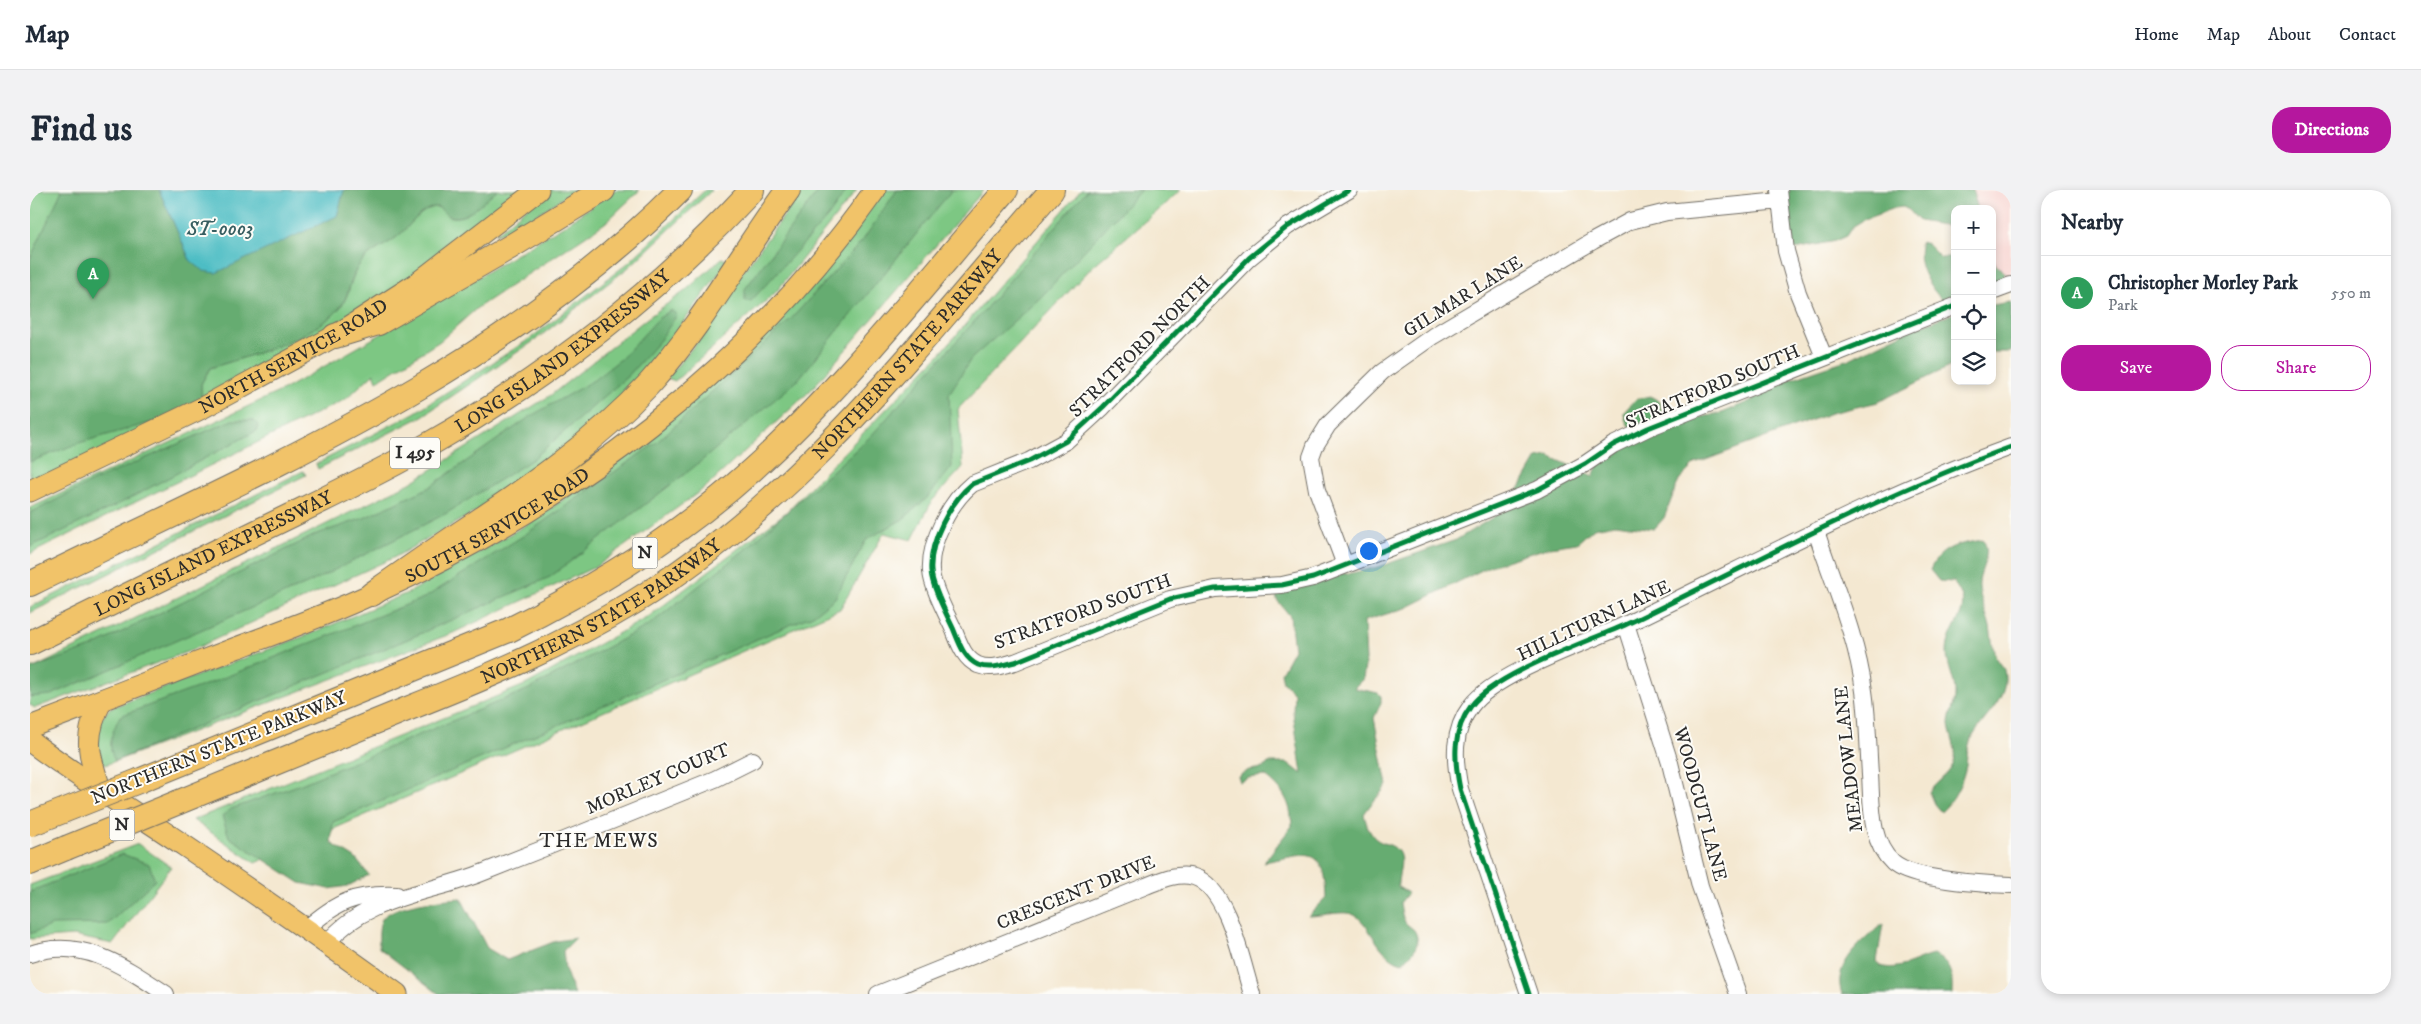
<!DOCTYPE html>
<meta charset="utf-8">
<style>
:root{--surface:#fff;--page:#f2f2f3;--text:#1f2937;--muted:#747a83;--line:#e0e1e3;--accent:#b5179e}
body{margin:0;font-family:"IM FELL DW Pica",serif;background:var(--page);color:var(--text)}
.controls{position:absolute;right:15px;top:15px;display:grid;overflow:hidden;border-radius:10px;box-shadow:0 2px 8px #0003}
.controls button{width:45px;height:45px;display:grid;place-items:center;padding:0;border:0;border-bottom:1px solid var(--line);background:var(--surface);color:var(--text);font:25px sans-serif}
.you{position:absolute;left:1338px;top:360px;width:18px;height:18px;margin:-12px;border:4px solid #fff;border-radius:50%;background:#1a73e8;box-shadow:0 0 0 8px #1a73e833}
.badge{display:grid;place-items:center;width:32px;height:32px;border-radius:50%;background:var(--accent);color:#fff;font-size:16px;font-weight:700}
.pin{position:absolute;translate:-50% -41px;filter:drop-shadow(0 1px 2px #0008)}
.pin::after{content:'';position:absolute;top:26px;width:18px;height:15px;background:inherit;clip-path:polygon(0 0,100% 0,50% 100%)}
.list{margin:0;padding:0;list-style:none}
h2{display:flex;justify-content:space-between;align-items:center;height:65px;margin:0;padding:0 20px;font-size:21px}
h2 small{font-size:16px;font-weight:400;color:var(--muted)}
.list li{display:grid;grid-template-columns:32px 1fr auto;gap:15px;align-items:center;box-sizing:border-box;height:75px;padding:0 20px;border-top:1px solid var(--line)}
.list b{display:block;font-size:19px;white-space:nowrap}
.list p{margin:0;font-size:16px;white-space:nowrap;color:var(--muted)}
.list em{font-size:16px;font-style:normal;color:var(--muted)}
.actions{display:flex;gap:10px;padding:15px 20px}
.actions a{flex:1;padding:11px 0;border:1px solid var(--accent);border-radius:20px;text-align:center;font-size:18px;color:var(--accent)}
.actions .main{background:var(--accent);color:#fff}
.icon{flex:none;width:28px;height:28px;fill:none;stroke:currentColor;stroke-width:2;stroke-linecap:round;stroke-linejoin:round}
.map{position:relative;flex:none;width:1981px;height:804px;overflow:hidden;border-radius:20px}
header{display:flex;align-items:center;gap:30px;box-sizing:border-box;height:70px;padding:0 25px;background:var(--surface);border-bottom:1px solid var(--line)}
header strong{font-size:24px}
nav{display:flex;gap:28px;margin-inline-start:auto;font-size:18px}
.intro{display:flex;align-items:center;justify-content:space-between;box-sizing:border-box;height:120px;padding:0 30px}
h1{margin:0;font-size:35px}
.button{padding:12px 22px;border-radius:20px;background:var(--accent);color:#fff;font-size:18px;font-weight:700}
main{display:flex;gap:30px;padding:0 30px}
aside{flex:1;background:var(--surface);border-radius:20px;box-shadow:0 2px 8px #0003}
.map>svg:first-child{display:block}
</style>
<header>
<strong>Map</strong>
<nav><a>Home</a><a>Map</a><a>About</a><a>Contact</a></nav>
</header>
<div class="intro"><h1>Find us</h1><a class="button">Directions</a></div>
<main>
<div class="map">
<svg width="1981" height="804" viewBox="0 0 1981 804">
<rect width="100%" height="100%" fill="#fdfcf7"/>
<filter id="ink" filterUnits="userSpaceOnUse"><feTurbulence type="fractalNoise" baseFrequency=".02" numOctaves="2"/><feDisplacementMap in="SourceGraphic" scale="10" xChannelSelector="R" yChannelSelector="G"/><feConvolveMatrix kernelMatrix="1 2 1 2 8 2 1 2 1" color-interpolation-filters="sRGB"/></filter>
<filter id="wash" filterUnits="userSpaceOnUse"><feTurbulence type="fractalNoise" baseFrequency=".0096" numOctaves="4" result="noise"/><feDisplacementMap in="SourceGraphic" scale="20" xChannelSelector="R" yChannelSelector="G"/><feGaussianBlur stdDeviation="1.12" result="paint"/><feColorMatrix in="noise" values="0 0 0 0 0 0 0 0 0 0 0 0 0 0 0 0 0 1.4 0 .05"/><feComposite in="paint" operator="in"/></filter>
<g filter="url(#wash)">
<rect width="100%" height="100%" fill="#f4e8d1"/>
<path fill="#f7d0cd" d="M1942 0H1981V95L1962 83V19H1947Z"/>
<path fill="#7dc783" stroke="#547957" d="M0 0H80L171 217V194L180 178C219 166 271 152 303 125 322 108 317 94 329 75 338 62 356 56 368 46 380 36 392 17 407 17 414 19 416 27 423 27 444 29 454 4 469 0 480 0 494 0 505 0L383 94 301 145 172 218 0 300Z
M518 0H545L484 39 465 44Z
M585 0H610L575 33 447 118 410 151 347 191 344 183 316 209 0 364V318L253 200 412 109 536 34Z
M675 0H682L599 77 504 151 391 227 288 279 286 274 384 223 501 148 598 73Z
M773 0H827L746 102 645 191 637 188 678 139 706 91Z
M851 0H954L780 201 676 297 567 376 423 443 75 575 64 558 68 533 80 518 280 444 380 402 501 332 620 249Z
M1051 0H1151L1063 76 928 219 933 277 902 311 882 350 854 343 810 419 225 673 163 630 497 494 618 427 755 323 909 165Z
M692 68 698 71 622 175 540 259 461 313 365 367 162 460 5 518 0 515V480L380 293 521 205 616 129 655 101Z
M273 281 276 285 0 423V417Z
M108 654 141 677 83 754 43 746 0 749V695Z"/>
<path fill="#66ac71" stroke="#486c4e" d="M32 0H129L160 70 307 26 314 0H468C456 9 436 32 420 26 414 25 413 19 407 17 392 17 380 36 368 46 356 56 338 62 329 75 317 93 321 109 303 125 271 152 219 166 180 178L171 194 172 218 49 253 0 272V69Z
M789 0H817L798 27 721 111H715V99Z
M867 0H922L767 191 664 277 520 387 378 449 85 571C76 556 83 540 90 526L183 492 396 407 496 344 627 252 761 129 833 50Z
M1057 0H1111L1010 108 941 169 919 204 922 277 897 308 873 329 836 350 805 408 783 425 303 632 301 653 325 668 339 685 318 696 299 699 270 693 199 647 192 626 201 619 271 594 499 499 619 435 712 362 840 247 951 124Z
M1749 0H1942L1948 19H1925V37L1889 31 1879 20 1873 17 1865 18 1835 29 1822 37 1816 46 1805 51 1756 61Z
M1891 52 1897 54 1911 68H1925V113H1915C1899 97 1884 75 1891 52Z
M1962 66 1966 75 1974 82C1975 91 1969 93 1962 97Z
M1981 112V162H1962V115Z
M641 120 647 125 630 150 599 185 503 269 417 323 279 393 21 505 0 507V479L62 457 287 344 334 328 398 298 501 226 564 190 592 168 629 128Z
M1925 123V174L1848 212 1801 223 1665 274 1649 290 1634 328 1624 339 1585 334 1564 338 1547 353 1520 357 1460 376 1376 418 1334 431 1336 470 1333 489 1324 498 1348 503 1351 506V513L1344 528 1357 595C1350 605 1341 613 1334 624 1336 633 1339 643 1346 649 1353 655 1364 653 1369 663 1374 672 1367 687 1368 697L1378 703 1370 713C1371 719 1372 727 1375 732 1377 735 1381 737 1384 740 1393 754 1382 764 1372 773 1344 765 1339 724 1317 723 1307 722 1290 726 1278 726L1296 708C1294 653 1279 664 1234 672L1262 636C1261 613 1254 600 1235 586L1218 588 1210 592 1208 586 1219 580 1234 578 1238 573H1258L1272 584 1263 522 1264 503 1253 492 1251 483 1264 459 1260 426 1247 410 1246 402 1300 380 1317 384 1348 377 1426 350 1478 318 1507 268 1519 266 1563 286 1579 251 1621 246C1606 240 1595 240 1594 222L1606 209 1620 206 1629 211 1632 223 1667 228 1692 223 1725 209 1757 190 1819 169 1879 140Z
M202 230H223L228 235V240L91 313 0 357V323L64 291Z
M1953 350C1963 365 1948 380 1949 397 1951 415 1957 423 1960 437 1962 447 1962 458 1966 467 1969 472 1973 476 1974 480 1981 509 1952 527 1941 550 1937 557 1937 568 1936 576 1932 594 1924 610 1911 622L1904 614 1899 602C1907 591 1922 583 1925 569 1927 559 1920 545 1919 535 1919 525 1925 515 1925 505 1926 491 1917 477 1917 463 1917 433 1948 421 1923 392L1909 391 1900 380C1911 356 1929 354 1953 350Z
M92 664 119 674 125 690 78 734 22 735 0 744V702Z
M431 708 457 758 477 770 526 751 546 748 533 761 535 779 544 804H409L349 758C349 750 348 738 351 731 357 714 415 709 431 708Z
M1853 734 1847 771 1850 776C1869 782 1886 769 1903 765 1921 772 1923 786 1922 804H1812C1801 775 1833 750 1853 734Z"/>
<path fill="#4ebdc4" stroke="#3c7478" d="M129 0H314L307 26 186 83 173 81 160 70Z"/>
</g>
<g filter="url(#ink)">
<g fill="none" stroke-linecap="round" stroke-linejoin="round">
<defs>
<path id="minor" d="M1319 0 1257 37 1219 68 1073 217 1036 251 999 271 942 294C920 312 899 352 901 381 902 397 916 423 923 438 929 452 933 468 948 475 960 480 973 475 985 472L1140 409 1185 399 1252 395 1283 388 1507 300 1555 274 1583 255 1618 238 1925 116
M1749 0 1756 61 1768 103 1794 167
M1962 102 1981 95
M1786 341C1803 393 1827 446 1834 501 1838 528 1838 556 1840 584 1842 614 1839 651 1863 673 1882 690 1954 694 1981 695
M1315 375 1287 300 1281 267 1285 256 1298 235 1352 182 1403 146 1563 51 1600 31 1637 22 1750 11
M1596 434 1640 573 1670 696 1708 804
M276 739C306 712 326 703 367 705
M297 753C335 707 397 704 449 684 528 653 607 621 685 589L723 570
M0 764C52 746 95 777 136 804
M848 804 1116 696C1131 690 1148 682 1164 687 1198 697 1212 773 1222 804
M1499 804 1430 599C1424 570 1422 541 1441 516 1465 483 1558 452 1597 434 1724 373 1848 305 1981 257"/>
<g id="major">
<path id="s1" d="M0 301 172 218 305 146 386 94 508 0"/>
<path id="s2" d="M0 537C69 511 137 485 206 458 252 441 299 424 344 403 539 315 721 177 845 0"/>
<path d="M0 551C50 589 103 621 155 656 226 704 297 753 367 804"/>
<path d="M71 601C58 564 53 546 72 510"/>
</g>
<g id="highway">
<path d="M305 146 348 133 480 57 573 0"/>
<path d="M0 394C228 282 469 183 650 0"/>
<path d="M342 404C372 383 402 362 432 342 499 298 564 253 619 194 672 135 711 64 758 0"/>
<path id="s3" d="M0 453C78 415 155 377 233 339 288 312 344 286 398 255 517 188 629 101 722 0"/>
<path d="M111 590 479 440C566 397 649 346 722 280 815 196 894 95 976 0"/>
<path id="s4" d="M149 612C225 581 301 550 377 519 455 488 532 456 604 412 774 308 893 148 1022 0"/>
<path d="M0 673 36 658"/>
</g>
</defs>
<use href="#minor" stroke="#716d65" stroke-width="18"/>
<use href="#major" stroke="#716d65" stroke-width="23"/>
<use href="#highway" stroke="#716d65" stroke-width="26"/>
<use href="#minor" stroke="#fff" stroke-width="16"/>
<use href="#major" stroke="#f1c369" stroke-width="21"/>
<use href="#highway" stroke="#f1c369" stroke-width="24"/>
<defs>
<path id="highway-bridge" d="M0 634 111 590
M36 658 149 612"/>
</defs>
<use href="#highway-bridge" stroke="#716d65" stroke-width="26" stroke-linecap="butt"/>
<use href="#highway-bridge" stroke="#f1c369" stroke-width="24"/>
<defs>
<path id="cycleway" d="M1319 0 1257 37 1219 68 1073 217 1036 251 999 271 942 294C920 312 899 352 901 381 902 397 916 423 923 438 929 452 933 468 948 475 960 480 973 475 985 472L1140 409 1185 399 1252 395 1283 388 1507 300 1555 274 1583 255 1618 238 1925 116
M1499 804 1430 599C1424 570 1422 541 1441 516 1465 483 1558 452 1597 434 1724 373 1848 305 1981 257"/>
</defs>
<use href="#cycleway" stroke="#fdfcf7" stroke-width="8"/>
<use href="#cycleway" stroke="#00873e" stroke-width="5"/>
</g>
</g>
<g text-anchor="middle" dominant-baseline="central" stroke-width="4" stroke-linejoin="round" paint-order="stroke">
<g fill="#fdfcf7" stroke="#6a6a68" stroke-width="1">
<rect x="360" y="247.5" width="50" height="31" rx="4"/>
<rect x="602.5" y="347.5" width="25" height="31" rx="4"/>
<rect x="79.5" y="619.5" width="25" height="31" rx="4"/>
</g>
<g font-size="18" font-weight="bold" fill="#2b2b2b">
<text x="385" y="263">I 495</text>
<text x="615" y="363">N</text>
<text x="92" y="635">N</text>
</g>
<g font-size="19" fill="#2b2b2b" stroke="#fdfcf7">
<text transform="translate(1433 107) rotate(-32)">GILMAR LANE</text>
<text transform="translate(1110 157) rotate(-45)">STRATFORD NORTH</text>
<text stroke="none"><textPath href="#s3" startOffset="609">LONG ISLAND EXPRESSWAY</textPath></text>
<text stroke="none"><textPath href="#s4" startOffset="868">NORTHERN STATE PARKWAY</textPath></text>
<text stroke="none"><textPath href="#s1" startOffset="296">NORTH SERVICE ROAD</textPath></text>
<text transform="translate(1683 197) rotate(-23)">STRATFORD SOUTH</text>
<text stroke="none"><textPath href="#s2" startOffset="510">SOUTH SERVICE ROAD</textPath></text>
<text stroke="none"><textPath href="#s3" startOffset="204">LONG ISLAND EXPRESSWAY</textPath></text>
<text stroke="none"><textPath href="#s4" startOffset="464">NORTHERN STATE PARKWAY</textPath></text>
<text transform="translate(1053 422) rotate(-20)">STRATFORD SOUTH</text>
<text transform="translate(1564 431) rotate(-25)">HILLTURN LANE</text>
<text transform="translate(189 558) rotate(-22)">NORTHERN STATE PARKWAY</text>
<text transform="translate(1819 569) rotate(-96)">MEADOW LANE</text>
<text transform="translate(628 589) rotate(-23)">MORLEY COURT</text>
<text transform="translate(1670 614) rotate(75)">WOODCUT LANE</text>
<text transform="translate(1046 703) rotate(-22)">CRESCENT DRIVE</text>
</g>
<g font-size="20" font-style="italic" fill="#375e61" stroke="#fdfcf7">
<text x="190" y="39">ST-0003</text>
</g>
<g font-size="20" letter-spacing="1" fill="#2b2b2b" stroke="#fdfcf7">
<text x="569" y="651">THE MEWS</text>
</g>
</g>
</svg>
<div class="controls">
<button>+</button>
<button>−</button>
<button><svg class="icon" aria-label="locate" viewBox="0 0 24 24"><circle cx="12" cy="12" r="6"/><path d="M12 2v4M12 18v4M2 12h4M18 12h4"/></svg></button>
<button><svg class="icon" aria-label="layers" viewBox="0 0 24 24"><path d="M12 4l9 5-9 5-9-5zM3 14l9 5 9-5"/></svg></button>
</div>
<div class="you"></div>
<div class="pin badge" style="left:63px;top:109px;background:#2e9e5b">A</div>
</div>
<aside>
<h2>Nearby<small></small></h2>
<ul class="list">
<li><span class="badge" style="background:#2e9e5b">A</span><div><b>Christopher Morley Park</b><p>Park</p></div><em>550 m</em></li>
</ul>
<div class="actions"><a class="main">Save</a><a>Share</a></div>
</aside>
</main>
